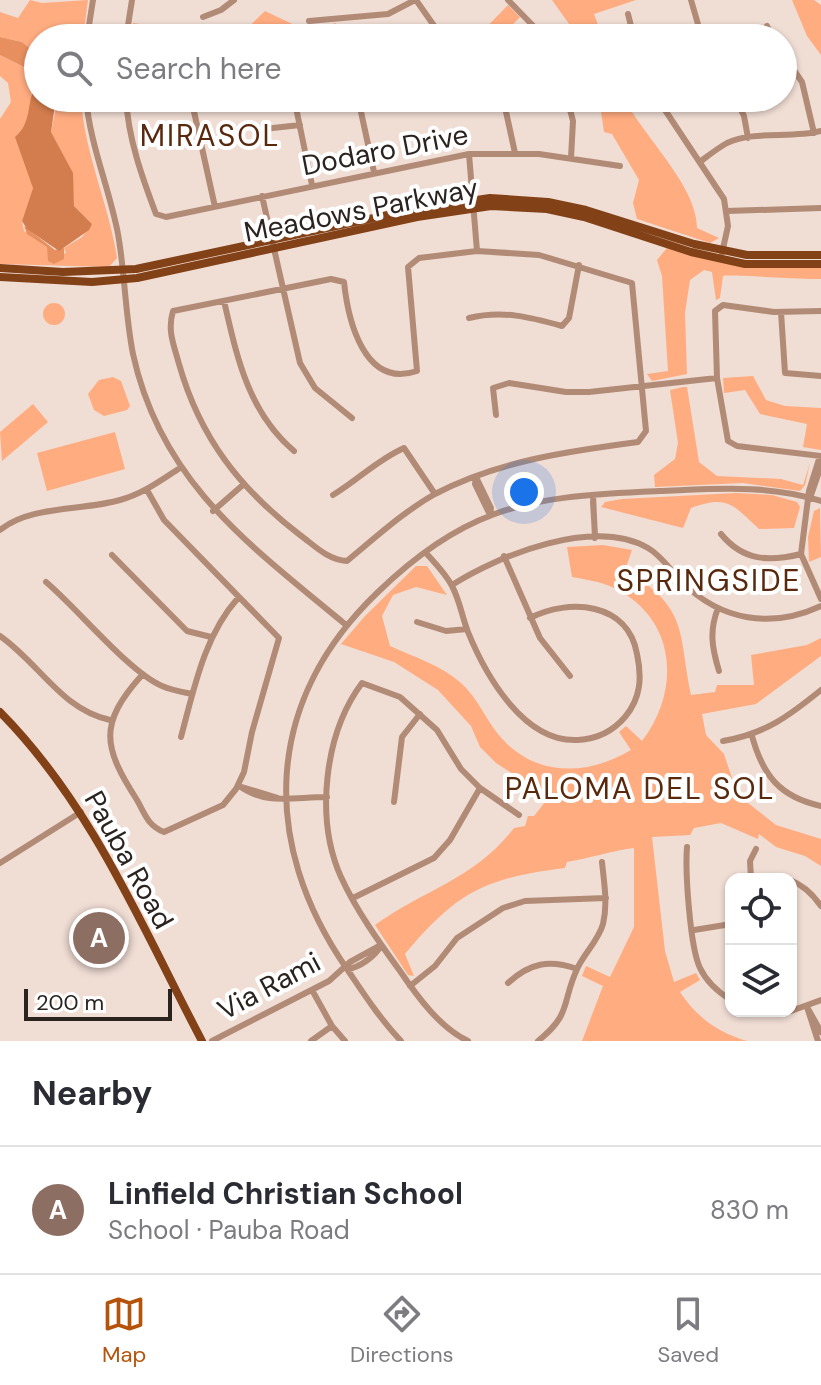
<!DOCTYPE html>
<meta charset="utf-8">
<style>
:root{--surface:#fff;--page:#f2f2f3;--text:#2b2b33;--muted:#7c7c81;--line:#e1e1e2;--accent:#b45309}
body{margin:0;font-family:"DM Sans",sans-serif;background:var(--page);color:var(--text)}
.controls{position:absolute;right:24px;bottom:24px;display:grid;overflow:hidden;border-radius:16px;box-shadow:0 2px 6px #0004}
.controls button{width:72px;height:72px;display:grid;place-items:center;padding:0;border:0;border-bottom:2px solid var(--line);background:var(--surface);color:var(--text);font:40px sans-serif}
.scale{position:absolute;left:24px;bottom:20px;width:148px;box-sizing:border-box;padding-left:8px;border:4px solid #2a2320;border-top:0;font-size:22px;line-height:28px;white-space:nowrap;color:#2a2320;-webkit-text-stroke:6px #fff;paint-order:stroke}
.you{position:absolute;left:524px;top:492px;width:28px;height:28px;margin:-20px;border:6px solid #fff;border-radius:50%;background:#1a73e8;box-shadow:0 0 0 12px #1a73e833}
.badge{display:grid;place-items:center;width:52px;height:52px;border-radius:50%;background:var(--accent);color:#fff;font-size:26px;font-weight:700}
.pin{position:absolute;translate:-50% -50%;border:4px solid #fff;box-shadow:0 2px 8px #0006}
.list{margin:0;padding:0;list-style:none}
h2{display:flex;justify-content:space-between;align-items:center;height:104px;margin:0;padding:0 32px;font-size:34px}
h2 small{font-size:26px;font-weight:400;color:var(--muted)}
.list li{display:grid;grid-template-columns:52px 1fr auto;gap:24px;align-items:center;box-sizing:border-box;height:128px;padding:0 32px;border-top:2px solid var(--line)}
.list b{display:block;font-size:30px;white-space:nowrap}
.list p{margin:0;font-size:26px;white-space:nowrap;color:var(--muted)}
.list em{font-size:26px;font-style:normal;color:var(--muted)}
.icon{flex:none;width:44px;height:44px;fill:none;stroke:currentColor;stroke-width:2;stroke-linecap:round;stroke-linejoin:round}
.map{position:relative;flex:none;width:821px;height:1041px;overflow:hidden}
.search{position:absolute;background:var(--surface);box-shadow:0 2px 6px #0004;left:24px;right:24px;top:24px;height:88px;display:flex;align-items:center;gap:20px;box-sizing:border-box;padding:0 28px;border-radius:44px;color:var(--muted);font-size:30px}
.sheet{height:232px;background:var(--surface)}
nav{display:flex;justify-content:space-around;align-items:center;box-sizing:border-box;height:112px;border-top:2px solid var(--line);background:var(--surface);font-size:22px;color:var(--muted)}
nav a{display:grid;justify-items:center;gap:4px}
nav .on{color:var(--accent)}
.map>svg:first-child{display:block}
</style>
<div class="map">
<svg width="821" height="1041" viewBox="0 0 821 1041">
<rect width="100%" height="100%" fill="#f0ddd4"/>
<path fill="#ffac80" d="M30 0 42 3 88 0 83 38H38V55L22 42 0 37V12L18 18Z
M552 0H636L594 14 603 38H579Z
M792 0H814L821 5V55L807 36Z
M508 5 520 17 500 38H476Z
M265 11 307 31 336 23V38H302L276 29 263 30 262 38H237Z
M133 23 191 31 197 25H211L216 38H132Z
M0 55 24 67C34 87 36 114 22 132L33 188 22 221 24 231 47 246 50 255 66 253 64 248 82 237 92 224 74 206 72 173 51 132 58 98H81C84 153 109 204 117 258L109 267 0 264V119L11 102 8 83 0 76Z
M599 98H624C643 136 698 187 697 228L719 238 710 243 637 219 633 203 639 180 612 134 604 132Z
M667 248 733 265 821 268V279C804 280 730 274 723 276L720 298 716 300 712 272 704 270 690 280 685 313 687 374 652 381 647 374 668 371 662 276 657 260Z
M43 314a11 11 0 1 1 22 0a11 11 0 1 1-22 0Z
M753 376 766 400 785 406 821 408V450L803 447 807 424 760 414 745 390 724 393 723 378Z
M113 377 121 381 130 406 127 410 104 416 94 410 88 394 99 380Z
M683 387H687L699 462 717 476 781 479 803 485 810 463 805 485 800 491 743 483 655 487 654 475 675 459 678 443 670 390Z
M33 404 48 422 2 461 0 432Z
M115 432 125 469 47 491 37 453Z
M736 493 772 495 797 502 800 507 794 528 759 529C732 504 728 495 691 508L683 528 601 507 605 502 622 499Z
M820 508 821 557 809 562 808 537 814 511Z
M603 545 632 550 625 570C689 608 678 631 691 695L715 692 717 685H754L751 655 807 645 821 638V656L756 704 702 714 706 735 724 754 734 784 748 803 776 825 821 839V866L805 856 776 847 759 834 758 839 721 823 694 828 690 835 652 837 665 951 674 982 696 973 700 980 680 992C696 1017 719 1033 747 1041H582L603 986 582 976 586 966 610 977 634 927V848C609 851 592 858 567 862L565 868C485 878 457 892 405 954L414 976 408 975 375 925C425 889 475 879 514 828L525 826 528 816H534L549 797 496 763 480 747 471 726 438 690 394 662 341 644 365 616 416 566H427L447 595 416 587 393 595 382 616 390 646C414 657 441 665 461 683 477 697 485 718 498 734 533 777 586 777 631 750L619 732 626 726 642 741C679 693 678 624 620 591 605 582 588 580 572 577L567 547Z"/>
<path fill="#e78f5f" d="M0 37 22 42 38 55V71H30L38 81 33 89 24 67 0 55Z
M24 226 55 250 64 248V259L54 264 48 261 47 247 27 234Z"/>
<path fill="#d37c4d" d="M38 83V98H56L51 132 73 173 74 206 92 224 89 230 59 251 27 229 22 221 33 188 15 137C34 122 25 98 38 83Z"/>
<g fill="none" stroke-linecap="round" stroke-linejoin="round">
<path stroke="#b28b77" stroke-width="6" d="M416 0 442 37
M508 0 545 38
M691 0 702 38
M628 14 634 38
M203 17 221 10 234 0
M309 21 388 14 415 0
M767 26 773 38
M87 38 93 0
M126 38 132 0
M783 54 802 82 814 133
M86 98C90 145 109 187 118 234 125 273 125 314 133 354 161 483 251 546 346 625
M126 98C128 138 142 177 156 214L166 217 469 154H539L620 166
M191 98 215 207
M294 98 312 185
M358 98 374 172
M503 98 515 153
M567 98 573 121 571 158
M657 98 724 199 728 226 722 253
M735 98 744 116 748 138
M255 130 300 125
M469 154 477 251
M701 161C709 155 718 148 727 143 755 130 791 139 821 131
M262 196 300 363 315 388 352 418
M727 211 821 208
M477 251 539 255 632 283 646 431 638 442C570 451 497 461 435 494 403 512 375 538 347 561 328 560 315 546 300 535 240 489 200 438 179 364 174 345 167 331 173 311L331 279 344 282C348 320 364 389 417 371L408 267 419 258Z
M224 301C237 357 248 412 294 451
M821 311 774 312 723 305 715 311 717 378 728 441 737 446 821 456
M781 312 785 373 821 376
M469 318C502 310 530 317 562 326L569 318 579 265
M496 415 493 388 509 383 566 392H589L717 378
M820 456 809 491 801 554 821 599
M476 477 475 484 490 515
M476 477 491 508 490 515
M333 495C358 480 377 460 404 448L435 494
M593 495 595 538
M810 498 821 466
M593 502 595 535
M213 511 244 484
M0 530C31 505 83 511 120 500 143 494 161 480 180 468
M721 534C743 561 769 562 801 554
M426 553C435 563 446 574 452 586 460 601 462 617 468 632 486 676 524 743 578 740 597 739 613 731 625 717 641 698 642 677 637 654 628 602 569 598 530 618
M112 555 187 631 211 637
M504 556 540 638 570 676
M46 582C78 609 129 672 162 686 171 690 182 692 192 694
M452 585C499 555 594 517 648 548 662 556 671 571 682 582 721 621 772 629 821 606
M718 608C709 631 712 648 719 671
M417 622 446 631 467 629
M0 636C40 664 62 710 110 720
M142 675C98 724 103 747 137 800 145 814 148 826 164 832L223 805 236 789 244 772 252 732 279 638 164 520 147 490
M752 736C763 776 780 797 821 806
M181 737C194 689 204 636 238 598
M723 741C765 734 789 716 821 690
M238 785C265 806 293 797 327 797
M242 787 278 798
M394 802 402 737 420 714
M687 847C685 872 690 947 700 968 707 983 718 992 731 1000
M0 863 81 812
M751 877C781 873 803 880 821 906
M751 879 750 861 756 849
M353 898 434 858 450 840 480 788
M694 930 731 924
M347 969C359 968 376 956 381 945
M508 983C530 963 549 959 577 969
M410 986 435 966 457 938 503 908 525 901 606 898
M312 990 332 1026 345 1041
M807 1007 818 1041
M807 1007 821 1032
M757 1011H791
M791 1011 821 1000
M212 1041 329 981 350 962 381 945
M311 1041 332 1026
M401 1041C380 1019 364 994 347 969 259 842 264 701 378 592 410 561 449 531 492 515 545 495 603 494 659 491 714 489 768 484 821 501
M468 1041C440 1028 417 996 400 971 379 942 356 910 341 877 315 819 324 734 362 683L400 697 437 730 461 769 480 788 519 815
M538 1041C573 1013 561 1002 578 967 585 953 599 939 603 924 608 903 604 883 602 862"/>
<path stroke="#834118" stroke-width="8" d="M0 268 63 272 136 269 416 209 490 198 548 202 586 210 694 244 747 255H821
M0 277 92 282 137 278 417 217 491 206 547 209 584 217 691 252 745 264H821
M0 712C92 805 142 927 202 1041"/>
</g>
<g text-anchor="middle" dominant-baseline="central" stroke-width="8" stroke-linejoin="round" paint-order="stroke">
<g font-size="28" fill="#2a2320" stroke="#fff">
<text transform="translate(385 150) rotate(-11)">Dodaro Drive</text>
<text transform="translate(361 210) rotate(-11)">Meadows Parkway</text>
<text transform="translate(129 860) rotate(61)">Pauba Road</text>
<text transform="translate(269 986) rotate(-28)">Via Rami</text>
</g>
<g font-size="30" letter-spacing="2" fill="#59290d" stroke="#fff">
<text x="210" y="135">MIRASOL</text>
<text x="709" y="580">SPRINGSIDE</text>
<text x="640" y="788">PALOMA DEL SOL</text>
</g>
</g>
</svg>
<div class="controls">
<button><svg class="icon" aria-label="locate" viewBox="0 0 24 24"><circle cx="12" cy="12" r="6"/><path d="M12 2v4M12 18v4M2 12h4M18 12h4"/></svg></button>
<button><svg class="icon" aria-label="layers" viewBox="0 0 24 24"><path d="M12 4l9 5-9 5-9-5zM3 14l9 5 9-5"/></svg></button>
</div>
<div class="scale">200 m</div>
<div class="you"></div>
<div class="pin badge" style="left:99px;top:938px;background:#8d6e63">A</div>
<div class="search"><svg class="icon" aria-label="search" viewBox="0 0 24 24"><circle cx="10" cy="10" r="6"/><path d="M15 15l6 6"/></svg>Search here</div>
</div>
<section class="sheet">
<h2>Nearby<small></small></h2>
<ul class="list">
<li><span class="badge" style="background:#8d6e63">A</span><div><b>Linfield Christian School</b><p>School · Pauba Road</p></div><em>830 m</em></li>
</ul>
</section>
<nav>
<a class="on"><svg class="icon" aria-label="map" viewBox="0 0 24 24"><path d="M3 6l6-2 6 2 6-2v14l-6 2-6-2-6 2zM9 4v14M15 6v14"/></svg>Map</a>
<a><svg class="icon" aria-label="directions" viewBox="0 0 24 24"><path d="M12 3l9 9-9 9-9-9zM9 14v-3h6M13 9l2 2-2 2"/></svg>Directions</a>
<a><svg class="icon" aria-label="saved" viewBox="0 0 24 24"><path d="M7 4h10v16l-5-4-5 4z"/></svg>Saved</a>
</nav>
